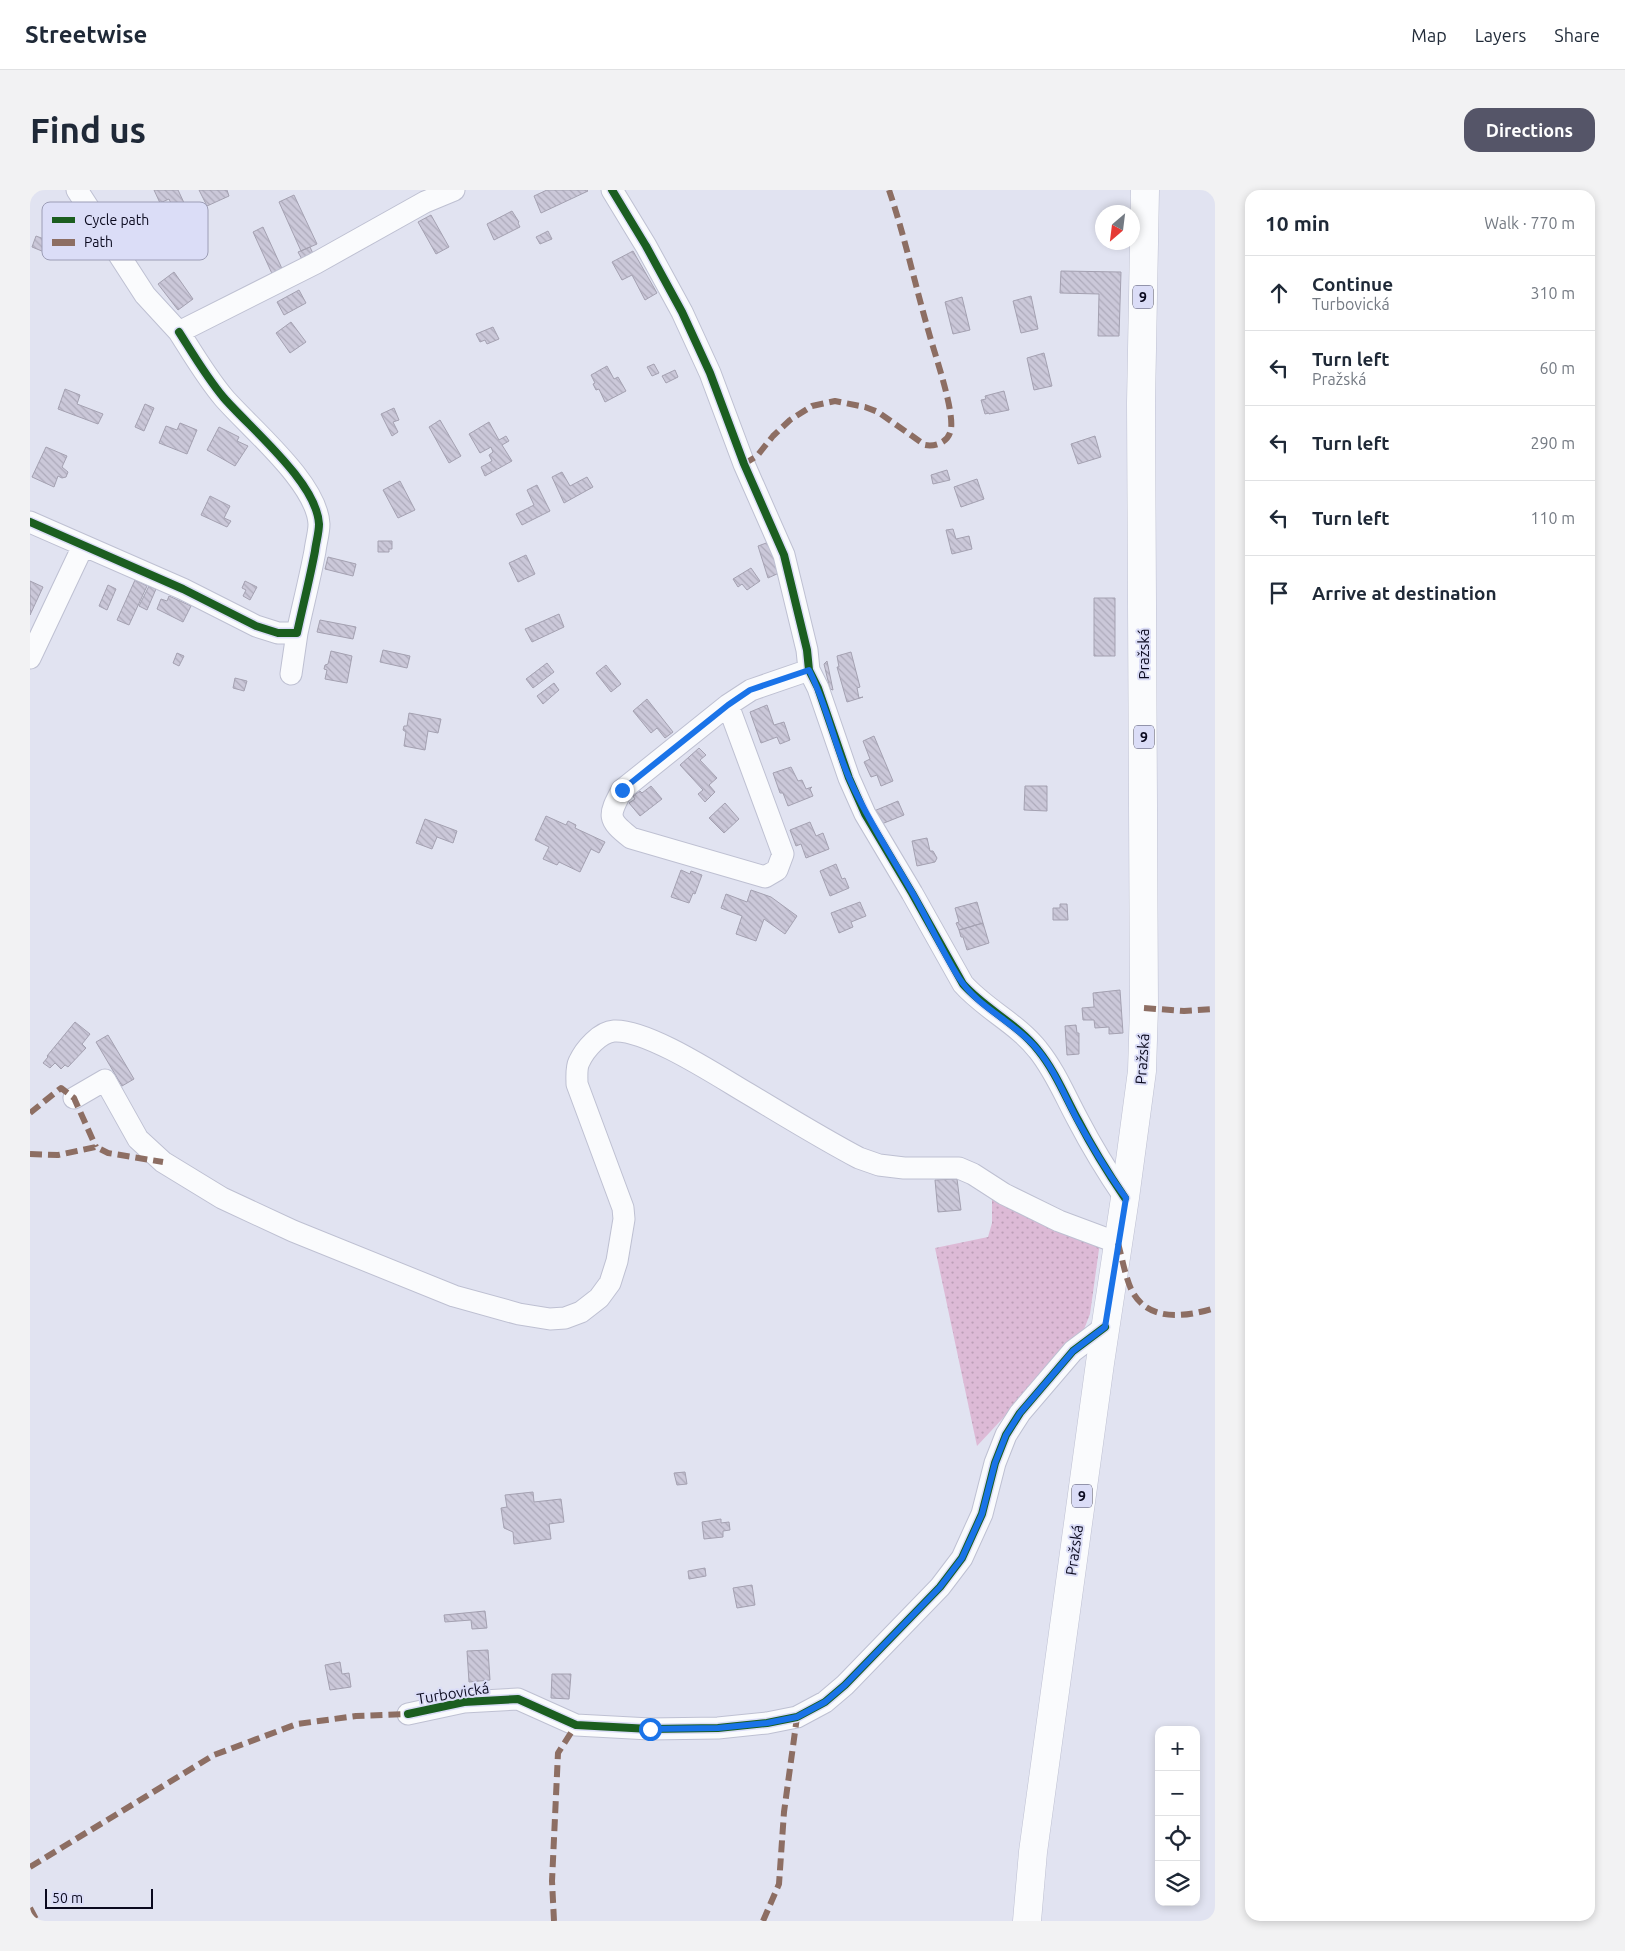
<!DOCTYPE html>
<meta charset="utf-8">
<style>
:root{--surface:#fff;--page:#f2f2f3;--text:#1f2937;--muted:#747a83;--line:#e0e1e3;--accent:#555568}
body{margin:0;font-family:Ubuntu,sans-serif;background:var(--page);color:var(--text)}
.controls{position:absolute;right:15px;bottom:15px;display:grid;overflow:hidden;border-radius:10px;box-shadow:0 2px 8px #0003}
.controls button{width:45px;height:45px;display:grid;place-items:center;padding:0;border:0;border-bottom:1px solid var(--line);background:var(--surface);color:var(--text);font:25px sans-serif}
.compass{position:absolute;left:1065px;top:15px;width:45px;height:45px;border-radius:50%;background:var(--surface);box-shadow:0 2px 8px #0003;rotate:208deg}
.scale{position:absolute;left:15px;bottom:12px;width:108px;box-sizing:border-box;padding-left:5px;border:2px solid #0a091e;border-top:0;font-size:14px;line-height:18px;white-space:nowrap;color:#0a091e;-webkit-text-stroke:4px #dbddf7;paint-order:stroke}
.stop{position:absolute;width:15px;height:15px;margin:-11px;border:4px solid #1a73e8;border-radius:50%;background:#fff}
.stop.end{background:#1a73e8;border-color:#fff;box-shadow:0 1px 5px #0008}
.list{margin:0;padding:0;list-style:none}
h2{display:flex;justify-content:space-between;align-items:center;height:65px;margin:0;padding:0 20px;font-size:21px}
h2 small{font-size:16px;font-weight:400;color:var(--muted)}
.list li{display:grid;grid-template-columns:32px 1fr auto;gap:15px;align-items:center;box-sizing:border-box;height:75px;padding:0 20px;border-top:1px solid var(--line)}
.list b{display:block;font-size:19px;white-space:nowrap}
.list p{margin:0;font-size:16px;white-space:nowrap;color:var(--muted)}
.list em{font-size:16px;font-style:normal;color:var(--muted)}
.icon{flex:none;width:28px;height:28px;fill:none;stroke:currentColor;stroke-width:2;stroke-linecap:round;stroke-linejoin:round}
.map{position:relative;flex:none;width:1185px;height:1731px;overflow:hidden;border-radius:15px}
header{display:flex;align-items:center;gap:30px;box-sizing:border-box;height:70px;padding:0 25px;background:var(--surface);border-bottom:1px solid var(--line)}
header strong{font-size:24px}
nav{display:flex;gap:28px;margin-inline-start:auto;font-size:18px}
.intro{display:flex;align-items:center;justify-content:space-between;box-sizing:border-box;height:120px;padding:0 30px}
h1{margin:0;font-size:35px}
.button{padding:12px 22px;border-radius:15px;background:var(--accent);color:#fff;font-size:18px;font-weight:700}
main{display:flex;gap:30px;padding:0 30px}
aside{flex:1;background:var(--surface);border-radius:15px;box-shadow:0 2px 8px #0003}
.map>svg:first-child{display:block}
</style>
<header>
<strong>Streetwise</strong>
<nav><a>Map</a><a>Layers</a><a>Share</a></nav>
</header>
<div class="intro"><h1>Find us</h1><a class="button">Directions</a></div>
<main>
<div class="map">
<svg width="1185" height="1731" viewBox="0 0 1185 1731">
<defs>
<pattern id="grass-dots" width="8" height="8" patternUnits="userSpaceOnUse" patternTransform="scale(1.25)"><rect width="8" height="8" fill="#ddbad6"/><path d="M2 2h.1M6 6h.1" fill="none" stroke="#bc9fb7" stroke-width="1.8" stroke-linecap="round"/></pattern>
<pattern id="building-back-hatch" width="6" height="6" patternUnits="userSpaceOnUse" patternTransform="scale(1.25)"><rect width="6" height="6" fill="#cbc8d9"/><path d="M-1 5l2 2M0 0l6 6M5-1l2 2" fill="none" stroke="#adaaba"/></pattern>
</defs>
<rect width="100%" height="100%" fill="#e1e3f1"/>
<path fill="url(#grass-dots)" d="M962 1004 1070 1052 1060 1124 1053 1142 947 1256 905 1058 958 1047 962 1033Z"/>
<path fill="url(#building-back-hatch)" stroke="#a4a1b1" d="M124 0H148L156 17 145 22 139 9 130 13Z
M169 0H197L199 6 177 16Z
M517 0H557L558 1 511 23 504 6Z
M264 5 287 54 271 61 249 12Z
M37 14 49 18 29 68 2 57 6 46 22 52Z
M482 21 489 32 488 33 490 37 464 50 457 34Z
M401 25 419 57 406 64 388 32Z
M233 37 254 83 244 88 223 42Z
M518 41 522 49 510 54 506 47Z
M280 57 285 68 274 73 268 62Z
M603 61 627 103 615 110 602 85 592 90 582 72Z
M1031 81 1091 82 1089 146H1068L1069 104 1030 103Z
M144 82 163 109 148 120 128 94Z
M269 100 276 113 254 125 247 112Z
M1001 106 1008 139 991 143 983 111Z
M932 107 940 140 923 144 915 112Z
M261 132 276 152 260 163 246 143Z
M463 137 469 149 457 154 455 150 450 152 446 144Z
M1014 163 1022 196 1004 200 997 168Z
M624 174 629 183 622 186 617 177Z
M577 176 584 189 588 187 596 201 575 212 569 199 566 200 563 194 565 193 561 185Z
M645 180 648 187 636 193 632 186Z
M35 199 50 205 47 214 73 224 68 234 28 219Z
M974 201 979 220 959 224V223L955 224 951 210 956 209 955 206Z
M115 214 124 218 114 241 105 237Z
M364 218 369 230 363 232 368 242 362 246 351 224Z
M410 230 431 266 419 273 399 237Z
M459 232 469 250 476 246 479 251 472 255 482 271 455 286 451 277 462 271 459 265 463 262 461 257 450 263 439 244Z
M150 233 167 240 157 264 129 253 136 236 147 240Z
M189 237 209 247 207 251 218 256 205 276 177 260Z
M1065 246 1071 267 1048 274 1041 254Z
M16 257 37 266 32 277 38 282 36 287 32 288 28 286 24 297 2 287Z
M917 280 920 290 903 294 901 285Z
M532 282 540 296 557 287 563 297 534 313 522 287Z
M947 289 954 309 931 317 924 297Z
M370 291 385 320 368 328 353 300Z
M507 295 520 321 492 335 486 324 504 315 497 300Z
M180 306 200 316 194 328 201 331 197 337 171 325Z
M923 339 926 349 939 346 942 359 922 364 916 340Z
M348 351H362V359H359V362H348Z
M739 352 749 383 738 388 728 356Z
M496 365 505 384 488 392 479 373Z
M298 367 326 374 323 386 295 379Z
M721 378 730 391 717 400 712 394 708 397 703 389Z
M105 390 117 396 99 435 87 430Z
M0 391 13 397 0 425Z
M215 391 227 397 220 410 213 406 216 400 212 398Z
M78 395 86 399 77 420 69 416Z
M119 396 126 399 117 420 109 416Z
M139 406 161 416 153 432 127 419 131 409 137 411Z
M1064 408H1085V466H1064Z
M529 424 534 437 502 452 495 439Z
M290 430 326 437 323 449 287 442Z
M353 460 380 466 377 478 350 472Z
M301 461 322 466 317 493 295 489 297 480 294 479 295 475 298 474Z
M821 462 830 497 827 498 829 508 833 507 817 512 807 477H809L807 466Z
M147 463 154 466 149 476 143 473Z
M797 471 803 500 800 499 794 474Z
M517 473 524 482 503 498 496 489Z
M576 475 591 494 581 502 566 483Z
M205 488 217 491 214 501 203 498Z
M524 493 529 500 513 514 507 506Z
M617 509 643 542 635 548 627 538 621 543 603 521Z
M737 515 744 535 754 532 760 550 750 554 747 547 731 553 720 522Z
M379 523 411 529 408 543 398 541 395 560 374 556 376 542 373 540 374 536H377Z
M844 546 863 591 851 596 847 585 841 587 834 572 840 569 833 551Z
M669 558 676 565 670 570 687 588 679 595 685 602 675 612 668 604 673 600 650 575Z
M761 577 768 591 772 590 776 599 782 597 780 599 783 606 758 616 753 603H750L743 583Z
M621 596 632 609 610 626 599 613 605 609 603 606 610 601 612 603Z
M995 596H1017V621L994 620Z
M868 611 874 625 849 635 844 621Z
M695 613 709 629 694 643 679 628Z
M516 626 536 635 538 631 546 635 545 638 575 652 569 663 561 659 550 682 529 672 527 675 513 669 519 657 505 650Z
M395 629 427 641 423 653 407 647 402 659 386 653Z
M780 632 786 646 793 643 799 659 776 668 771 654 766 656 760 640Z
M897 648 900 661H903L907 668 905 672 887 676 882 651Z
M806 674 812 689 815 688 819 698 800 706 790 681Z
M651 680 660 684 661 681 672 685 665 704 663 703 659 713 641 707Z
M721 700 741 707 767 726 755 744 734 729 726 751 706 744 712 726 691 718 696 704 717 712Z
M830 712 836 726 821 732 823 737 809 743 801 723Z
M947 712 953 733 929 740 926 733 929 732 925 718Z
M1030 714H1037L1038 730H1023V718H1030Z
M953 733 959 753 937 760 933 747H931L929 740Z
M1090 800 1093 843 1079 844V837L1065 838 1064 830H1053L1052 818 1064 817 1063 803Z
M45 832 60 844 52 854 56 858 38 877 35 875 31 879 25 873 20 878 13 873 18 867 17 866Z
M1046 835 1047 843H1049V864L1037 865 1035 836Z
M78 845 104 889 92 896 66 852Z
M927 989 931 1020 908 1022 905 990Z
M655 1282 657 1294 647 1295 644 1283Z
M503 1302 504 1312 531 1309 534 1332 519 1334 521 1349 484 1354 483 1342 474 1338 471 1318 477 1317 475 1305Z
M691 1329V1333L699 1332 700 1340 693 1341V1347L674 1349 672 1332Z
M675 1378 676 1386 659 1389 658 1381Z
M722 1395 725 1415 707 1418 703 1398Z
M455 1421 457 1438 442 1439 441 1430 415 1432 414 1425Z
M458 1460 460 1490 439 1492 437 1461Z
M310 1472 312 1484 319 1483 321 1497 300 1500 295 1475Z
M522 1484H541L539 1509 521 1508Z"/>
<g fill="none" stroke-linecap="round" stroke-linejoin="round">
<defs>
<path id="minor" d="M47 0 115 105 149 142 286 73 395 12 424 0
M582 0 616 56 652 122 680 183 714 274 754 365 777 460 779 480 788 498 819 588 835 624 882 703 933 794C955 819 988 834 1008 860 1025 881 1035 906 1048 930 1062 957 1078 983 1095 1008
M0 332 153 399 226 436 248 443H267C273 415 280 388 285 361 286 352 289 343 289 334 287 293 221 239 194 208 177 188 163 164 149 142
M0 468 53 356
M261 484 267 443
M698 515 753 664 747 680 735 687 601 648C577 629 578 626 592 600L698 515 721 500 779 480
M44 908 75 890 108 949 133 972 192 1008 263 1041 424 1106 489 1124 520 1129 535 1128 551 1122 569 1108 580 1093 587 1071 594 1029 593 1018 547 894C547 887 546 878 549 872 555 859 570 842 584 841 617 839 688 886 717 903 754 925 791 948 829 968L849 975 874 978H929L943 984 974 1004 1029 1031 1088 1053
M378 1524 434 1512 488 1509 546 1535 620 1539 688 1538 737 1533 767 1527 795 1512 815 1495 910 1397 932 1368 952 1324 965 1273 976 1245 990 1223 1043 1161 1075 1137"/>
<path id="major" d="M997 1731 1003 1662 1070 1173 1095 1008 1112 881 1114 818 1111 213 1115 0"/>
</defs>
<use href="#minor" stroke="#bec0d2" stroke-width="23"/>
<use href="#major" stroke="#bec0d2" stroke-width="29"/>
<use href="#minor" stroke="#fafbfd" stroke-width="21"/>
<use href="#major" stroke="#fafbfd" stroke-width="28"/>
<path stroke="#8d6e63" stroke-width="6" stroke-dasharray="12 6" stroke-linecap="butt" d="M714 274 727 266 743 246 760 230 782 216 805 211 835 217 848 222 895 255C906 257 919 252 921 239 924 219 905 165 899 143 885 95 875 47 859 0
M1114 818 1154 821 1185 819
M0 923 31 898 44 908 66 957
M0 964 28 965 66 957 78 963 133 972
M1088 1053C1092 1068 1095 1085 1101 1099 1117 1133 1156 1127 1185 1118
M0 1677 184 1565 267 1534 326 1526 378 1524
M0 1718 7 1731
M524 1731 522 1691 528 1563 546 1535
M733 1731 749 1694 754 1622 767 1527"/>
<defs>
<path id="cycleway" d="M582 0 616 56 652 122 680 183 714 274 754 365 777 460 779 480 788 498 819 588 835 624 882 703 933 794C955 819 988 834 1008 860 1025 881 1035 906 1048 930 1062 957 1078 983 1095 1008
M0 332 153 399 226 436 248 443H267C273 415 280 388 285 361 286 352 289 343 289 334 287 293 221 239 194 208 177 188 163 164 149 142
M378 1524 434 1512 488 1509 546 1535 620 1539 688 1538 737 1533 767 1527 795 1512 815 1495 910 1397 932 1368 952 1324 965 1273 976 1245 990 1223 1043 1161 1075 1137"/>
</defs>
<use href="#cycleway" stroke="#dbddf7" stroke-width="11"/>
<use href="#cycleway" stroke="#1b5e20" stroke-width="8"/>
</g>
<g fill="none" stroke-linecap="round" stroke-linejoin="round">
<path stroke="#1a73e8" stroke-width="6" d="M592 600 698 515 720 500 779 480C797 515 804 554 820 590 837 629 861 665 882 702 898 730 912 761 929 788 948 818 985 832 1007 859 1025 880 1035 907 1048 931 1063 958 1078 984 1096 1008L1075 1137 1043 1161 990 1223 976 1245 965 1273 952 1324 932 1368 910 1397 815 1495 795 1512 767 1527 737 1533 688 1538 620 1539"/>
</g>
<g text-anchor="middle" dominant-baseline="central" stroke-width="4" stroke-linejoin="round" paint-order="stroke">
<g fill="#dbddf7" stroke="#49495f" stroke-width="1">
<rect x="1103" y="95.5" width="20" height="23" rx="4"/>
<rect x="1104" y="535.5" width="20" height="23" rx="4"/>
<rect x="1042" y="1294.5" width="20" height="23" rx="4"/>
</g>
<g font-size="14" font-weight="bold" fill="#0a091e">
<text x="1113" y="107">9</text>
<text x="1114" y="547">9</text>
<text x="1052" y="1306">9</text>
</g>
<g font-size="15" fill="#0a091e" stroke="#dbddf7">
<text transform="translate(1113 464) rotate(-90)">Pražská</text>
<text transform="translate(1112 869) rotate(-86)">Pražská</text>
<text transform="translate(1044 1360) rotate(-82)">Pražská</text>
<text transform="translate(423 1503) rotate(-9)">Turbovická</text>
</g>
</g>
<rect x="12" y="12" width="166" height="58" rx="8" fill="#dbddf7" stroke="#9c9db6" stroke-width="1"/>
<rect x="22" y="27" width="23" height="6" fill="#1b5e20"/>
<rect x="22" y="49" width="23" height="7" fill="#8d6e63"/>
<g font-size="14" fill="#0a091e">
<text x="54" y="35">Cycle path</text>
<text x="54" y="57">Path</text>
</g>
</svg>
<div class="controls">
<button>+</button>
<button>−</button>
<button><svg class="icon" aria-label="locate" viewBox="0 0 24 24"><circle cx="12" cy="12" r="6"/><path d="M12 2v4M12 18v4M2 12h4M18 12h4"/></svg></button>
<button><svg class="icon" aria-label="layers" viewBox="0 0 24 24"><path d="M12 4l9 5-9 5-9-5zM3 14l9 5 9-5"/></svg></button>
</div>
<svg class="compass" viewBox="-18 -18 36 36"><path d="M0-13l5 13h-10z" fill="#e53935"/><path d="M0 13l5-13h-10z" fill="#747a83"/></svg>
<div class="scale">50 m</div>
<div class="stop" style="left:620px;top:1539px"></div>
<div class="stop end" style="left:592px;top:600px"></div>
</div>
<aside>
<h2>10 min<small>Walk · 770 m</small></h2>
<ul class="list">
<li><svg class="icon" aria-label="ahead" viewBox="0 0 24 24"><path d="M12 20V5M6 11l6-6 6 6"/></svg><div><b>Continue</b><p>Turbovická</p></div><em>310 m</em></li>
<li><svg class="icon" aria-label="left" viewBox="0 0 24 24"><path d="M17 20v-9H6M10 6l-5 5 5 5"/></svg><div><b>Turn left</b><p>Pražská</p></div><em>60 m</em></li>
<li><svg class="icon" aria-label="left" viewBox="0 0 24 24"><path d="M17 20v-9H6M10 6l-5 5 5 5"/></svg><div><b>Turn left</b></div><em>290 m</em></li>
<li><svg class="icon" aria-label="left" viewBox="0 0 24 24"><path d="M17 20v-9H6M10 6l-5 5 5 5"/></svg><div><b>Turn left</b></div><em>110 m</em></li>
<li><svg class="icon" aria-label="arrive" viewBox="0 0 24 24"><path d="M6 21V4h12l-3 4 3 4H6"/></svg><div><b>Arrive at destination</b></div></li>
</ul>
</aside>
</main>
